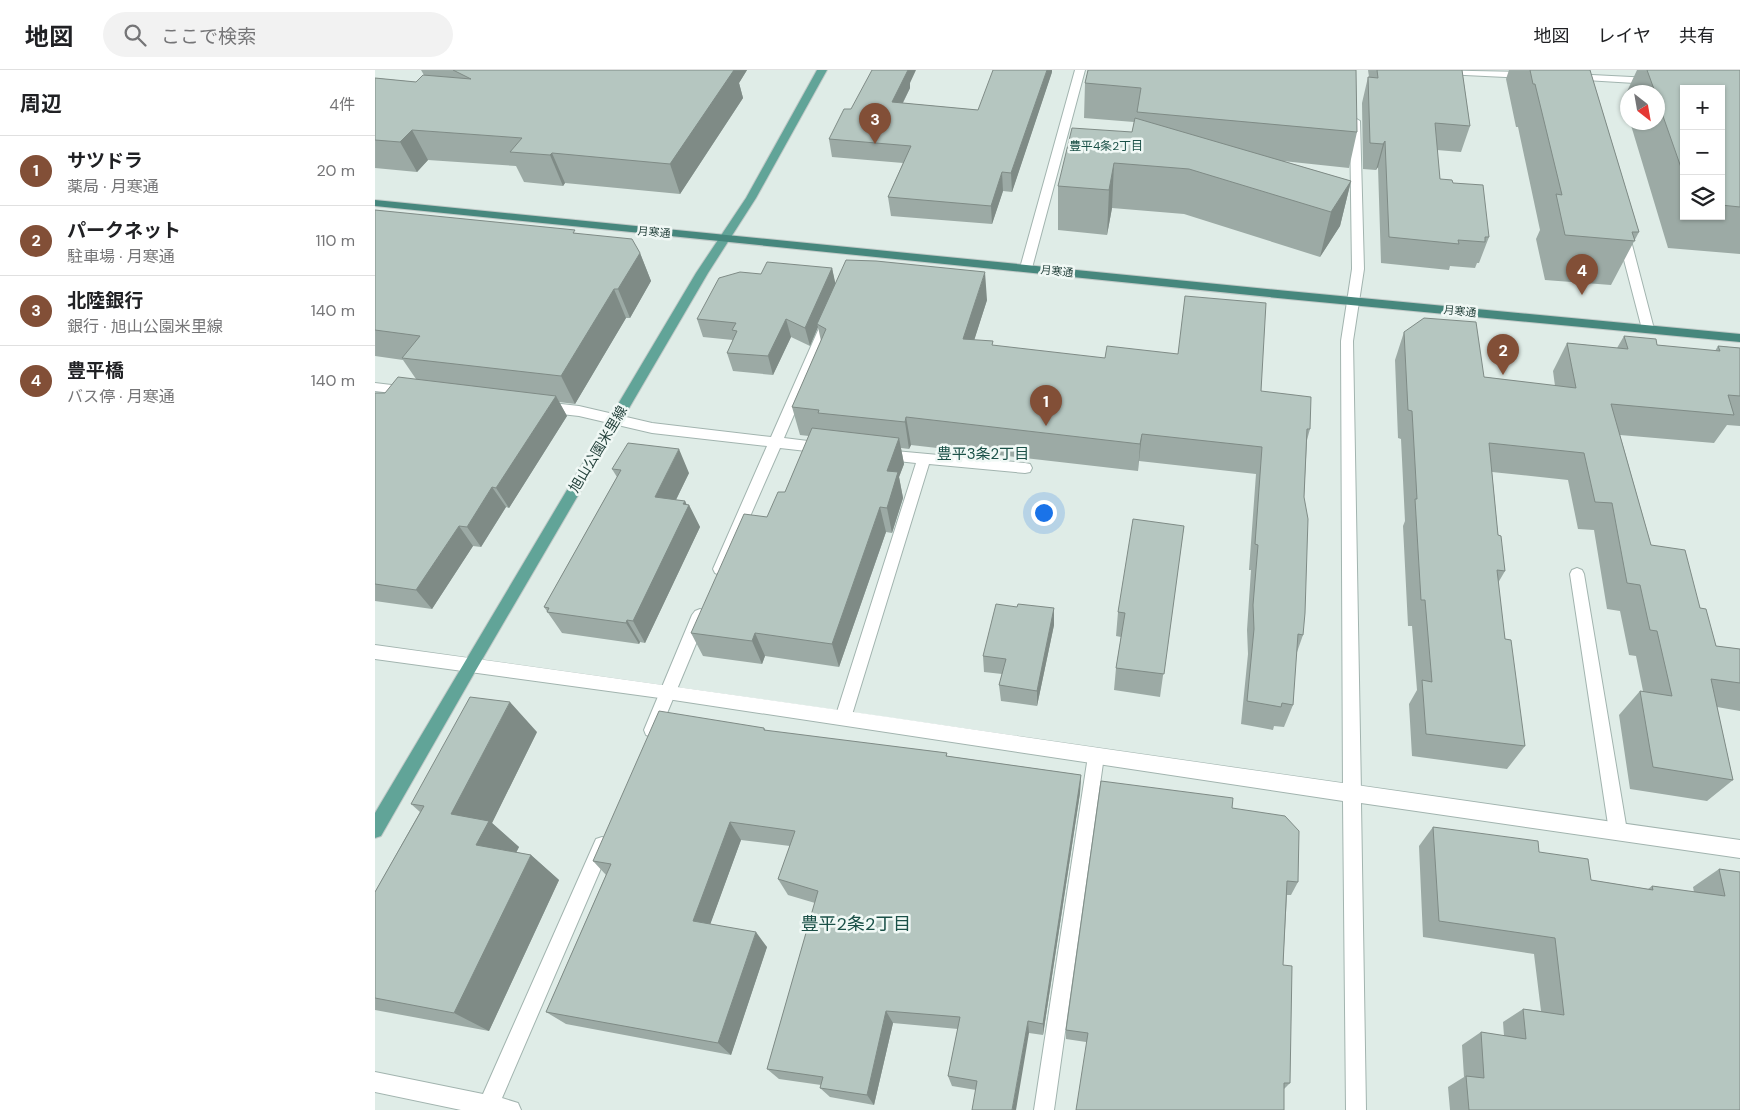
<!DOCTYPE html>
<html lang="ja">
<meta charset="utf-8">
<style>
:root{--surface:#fff;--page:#f2f2f2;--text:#202124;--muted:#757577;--line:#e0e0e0;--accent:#824f37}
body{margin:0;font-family:"DM Sans","Noto Sans JP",sans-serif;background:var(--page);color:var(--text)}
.controls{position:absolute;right:15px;top:15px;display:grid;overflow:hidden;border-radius:0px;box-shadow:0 1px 4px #0004}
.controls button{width:45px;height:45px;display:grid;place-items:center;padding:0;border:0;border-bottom:1px solid var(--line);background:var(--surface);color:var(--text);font:25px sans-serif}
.compass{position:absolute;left:1245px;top:15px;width:45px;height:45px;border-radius:50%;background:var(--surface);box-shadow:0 1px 4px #0004;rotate:149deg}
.you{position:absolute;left:668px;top:442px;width:18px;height:18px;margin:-12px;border:4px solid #fff;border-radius:50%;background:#1a73e8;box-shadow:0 0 0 8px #1a73e833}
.badge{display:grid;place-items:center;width:32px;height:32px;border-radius:50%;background:var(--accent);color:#fff;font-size:16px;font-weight:700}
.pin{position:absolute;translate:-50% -41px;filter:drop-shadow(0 1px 2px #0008)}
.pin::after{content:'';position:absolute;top:26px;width:18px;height:15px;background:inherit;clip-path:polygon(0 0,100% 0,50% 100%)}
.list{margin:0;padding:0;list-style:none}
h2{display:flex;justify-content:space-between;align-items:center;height:65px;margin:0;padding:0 20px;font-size:21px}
h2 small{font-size:16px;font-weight:400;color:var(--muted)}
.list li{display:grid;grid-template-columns:32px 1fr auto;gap:15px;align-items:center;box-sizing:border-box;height:70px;padding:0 20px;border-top:1px solid var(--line)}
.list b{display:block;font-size:19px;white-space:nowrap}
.list p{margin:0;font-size:16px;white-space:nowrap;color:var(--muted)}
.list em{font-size:16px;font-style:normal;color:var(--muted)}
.icon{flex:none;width:28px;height:28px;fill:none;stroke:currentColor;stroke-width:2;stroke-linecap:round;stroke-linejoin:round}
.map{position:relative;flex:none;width:1365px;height:1040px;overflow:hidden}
header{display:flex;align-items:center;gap:30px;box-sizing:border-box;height:70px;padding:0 25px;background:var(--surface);border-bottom:1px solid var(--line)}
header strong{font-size:24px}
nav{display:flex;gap:28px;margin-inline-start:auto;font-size:18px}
.search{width:350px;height:45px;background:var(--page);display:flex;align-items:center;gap:12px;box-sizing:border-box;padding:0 18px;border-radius:28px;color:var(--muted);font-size:19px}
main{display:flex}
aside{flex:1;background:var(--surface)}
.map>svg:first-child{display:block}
</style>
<header>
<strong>地図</strong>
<div class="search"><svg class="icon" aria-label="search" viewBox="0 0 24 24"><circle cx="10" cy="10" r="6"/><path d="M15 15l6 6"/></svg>ここで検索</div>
<nav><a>地図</a><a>レイヤ</a><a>共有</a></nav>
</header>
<main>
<aside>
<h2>周辺<small>4件</small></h2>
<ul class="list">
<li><span class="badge">1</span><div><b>サツドラ</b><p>薬局 · 月寒通</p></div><em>20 m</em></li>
<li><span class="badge">2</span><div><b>パークネット</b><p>駐車場 · 月寒通</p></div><em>110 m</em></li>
<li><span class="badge">3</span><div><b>北陸銀行</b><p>銀行 · 旭山公園米里線</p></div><em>140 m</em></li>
<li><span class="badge">4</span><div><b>豊平橋</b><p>バス停 · 月寒通</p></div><em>140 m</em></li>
</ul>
</aside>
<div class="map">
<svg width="1365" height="1040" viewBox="0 0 1365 1040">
<rect width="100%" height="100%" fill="#dfece7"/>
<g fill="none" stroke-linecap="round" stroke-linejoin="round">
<defs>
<path id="minor" d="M700 0H710L657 198 651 202 645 198Z
M980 48 985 51 989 199 978 271 986 723 983 729 977 731 971 729 968 723 966 271 977 199 975 51Z
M1248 160 1254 163 1279 259 1273 263 1267 259 1242 163Z
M454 245 460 249 409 368 449 373 454 375 456 378 454 381 449 383 405 378 352 499 350 503 345 505 340 503 338 499 392 376 277 363 204 346 168 342 163 340 161 337 163 334 168 332 204 336 277 353 396 367 448 249Z
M0 313 33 317 38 318 39 321 38 324 33 325 0 321Z
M509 380 650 393 655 394 657 398 655 402 650 403 554 394 476 648 474 653 468 655 462 653 460 648 541 393 504 389 502 385 504 381Z
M1202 498 1207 500 1209 504 1252 761 1249 767 1243 769 1237 767 1234 761 1195 504 1197 500Z
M325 539 330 541 333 545 285 660 283 665 277 667 271 665 269 660 317 545 320 541Z
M721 678 727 681 729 686 679 1040H659L713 686 715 681Z
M227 767 233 769 236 775 127 1028 143 1033 146 1040H86L0 1022V1002L108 1024 221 769Z"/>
<path id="tertiary" d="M1044 0 1151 2 1156 5 1151 8 1049 3Z
M1197 4 1276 8 1281 11 1276 14 1194 9 1192 7Z
M0 575C456 637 910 706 1365 770V788L986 733 991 1040H971L968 731 292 629 0 589Z"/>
<path id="primary" d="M442 0H452L381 128 333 203 101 600 6 766 0 768V743L321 203 371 128Z"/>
<path id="trunk" d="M0 130 913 221 1365 264V272L913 229 0 136Z"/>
</defs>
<use href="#minor" stroke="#a2b4af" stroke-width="2"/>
<use href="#tertiary" stroke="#a2b4af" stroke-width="2"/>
<use href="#primary" stroke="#c0c9c7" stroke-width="2"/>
<use href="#trunk" stroke="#c0c9c7" stroke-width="2"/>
<use href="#minor" fill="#fff" fill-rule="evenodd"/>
<use href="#tertiary" fill="#fff" fill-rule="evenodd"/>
<use href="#primary" fill="#61a498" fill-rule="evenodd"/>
<use href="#trunk" fill="#46877d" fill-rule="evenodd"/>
</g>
<path fill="#9caaa5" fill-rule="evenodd" d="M46 0H372L364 13 368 28 305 124 190 113 188 116 149 112 141 96 53 90 42 102 0 98V8L41 12 49 5Z
M713 0 982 62 974 98 908 91 976 111 965 156 945 187 809 144 737 138 732 165 683 160V116L757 62 759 52 709 48 710 13Z
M993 0H1087L1095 56 1086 82 1062 80 1065 109 1078 113 1114 167 1104 193H1102L1100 198 1075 196 1074 200 1006 193 1003 97 1001 100 988 99 987 33 993 7H994Z
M1134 0H1215L1264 162 1236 215 1170 210 1161 169 1165 160 1143 57H1141L1131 9Z
M1262 0H1365V184L1293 178 1255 52H1282V22H1252V45L1248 30ZM1309 19H1346V146H1309Z
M677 2 637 122 628 121 617 154 516 146 513 127 528 93 457 87 454 69 476 39 535 13V18L528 33 603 40Z
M0 140 201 163 265 183 276 211 255 248H251L200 334 184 332 192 346 134 438 131 437 106 477 98 476 57 539 0 531V323H10L41 309 28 290 0 286Z
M457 198 460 214 612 230 599 270 619 276 886 321 935 359 932 370 929 427 928 565 921 585 918 635 909 657 899 656 898 660 866 654 873 584 872 560 876 500H874L881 404 764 391 763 401 536 375 534 379 526 378 529 394 524 407 528 428 517 463 511 462 464 597 390 586 387 594 328 586 316 563 392 447 410 422 434 366 425 365 417 337 446 271 443 257 435 276 416 267 398 305 358 301 352 283 358 270 328 267 322 249 386 204Z
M1029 262 1109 307 1180 316 1178 301 1192 273 1242 278 1249 266 1282 275 1340 281 1343 276 1365 278V356L1352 355 1339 373 1245 365 1276 475 1325 538 1341 576 1365 579V641L1342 637 1358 710 1332 731 1255 719 1244 645 1265 621H1268L1261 586 1254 585 1245 541 1232 539 1219 460 1203 459 1193 410 1117 402 1123 465 1130 501 1123 513 1130 569 1150 676 1132 699 1037 686 1034 634 1042 620 1037 556H1033L1028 456 1030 451 1026 369 1023 368 1020 290Z
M237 399 314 403 301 430 310 431 311 434 314 435 325 457 270 573 265 572 264 574 187 563 169 537 242 407Z
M809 456 785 627 739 620 741 598 746 567 741 566 743 542Z
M642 537 679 538V555L662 636 626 631 624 615 627 604 609 602 608 586Z
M389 658 391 661 572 683V686L706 705 705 723 668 965 654 963 601 1020 577 1016 573 1006 583 959 518 953 499 1035 455 1027 445 1018 446 1015 404 1009 392 999 440 833 413 825 403 809 415 776 366 770 335 854 392 877 356 985 191 954 171 942 231 805 218 791Z
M162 662 117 753 144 777 141 782 156 785 184 810 114 961 0 940V822L45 742 36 734Z
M857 738 923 812 916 825H912L908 895 915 1013 909 1019 711 972 691 969V960Z
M1058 757 1164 782 1216 810 1273 819 1277 816 1319 822 1318 817 1344 799 1365 802V1040H1075L1073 1017 1089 1007 1087 975 1106 962 1129 966 1128 952 1148 939 1166 941 1159 884 1048 867 1044 776Z"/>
<path fill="#7f8b86" d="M349 0H372L364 13 368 28 305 124 295 94Z
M530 0H541L535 13V18L519 50 517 32Z
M672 0H677V2L637 122 636 103Z
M37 60 53 90 42 102 25 72Z
M1010 71 1003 97 1001 100 1008 74Z
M177 83 190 113 188 116 175 85Z
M739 93 737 138 732 165 734 120Z
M627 102 628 121 617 154 616 136Z
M976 111 965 156 945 187 956 142Z
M265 183 276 211 255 248 243 219Z
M457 198 461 216 442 254 443 257 435 276 430 258Z
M610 202 612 230 591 296 588 269Z
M239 219 251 248 200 334 186 306Z
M411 249 416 267 398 305 393 286Z
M181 326 192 346 134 438 121 418Z
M531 347 536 375 534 379 530 352Z
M767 364 764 391 763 401 765 374Z
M524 368 529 394 524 407 528 428 517 463 512 438V401Z
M304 379 314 403 291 450 280 427Z
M117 417 131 437 106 477 92 457Z
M310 431 313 437 314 435 325 457 270 573 258 551Z
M505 437 511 462 464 597 457 574Z
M84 456 98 476 57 539 41 520Z
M679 538V555L662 636V621Z
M252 550 265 572 264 574 251 553Z
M380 563 390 586 387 594 377 571Z
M135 632 162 662 117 753 144 777 132 801 101 775 76 744Z
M706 705 705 723 668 965V954Z
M355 752 366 770 331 866 318 851Z
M156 785 184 810 114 961 79 943Z
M381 862 392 877 356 985 343 973Z
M511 941 518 953 499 1035 492 1025Z
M653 951 654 963 641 1040H637Z"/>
<path fill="#b5c6c0" stroke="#7f8b86" d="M78 0H359L295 94 177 83 175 85 135 82 147 68 37 60 25 72 0 70V8L41 12 48 5 96 9Z
M497 0H533L517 32 603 40 618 0H672L636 103 627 102 616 136 513 127 536 76 454 69 469 39H476Z
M713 0H981L982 62 762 42 766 18 710 13Z
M1002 0H1087L1095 56 1060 53 1065 109 1077 110 1078 113 1108 115 1114 167H1110V172L1083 170 1084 174 1014 167 1010 71 1008 74 995 73 993 7 1003 8Z
M1155 0H1215L1264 162H1257L1260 171 1190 165 1181 124 1187 125 1160 14H1158Z
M1272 0H1365V137L1346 135V19H1309V106L1282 29V22H1280Z
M760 48 976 111 956 142 814 99 739 93 734 120 683 116 697 58 757 62Z
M0 140 200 160 198 163 257 169 265 183 243 219H239L186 306 27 288 45 266 0 260Z
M471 190 501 191 610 202 588 269 618 271 617 275 730 288 732 276 803 284 810 226 891 233 886 321 936 327 935 359H932L929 427 933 449 930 543 928 565 923 564 918 635 907 633 906 637 872 631 879 559 878 535 883 475 880 474 887 377 767 364 765 374 531 347 530 352 443 343 444 340 417 337 451 259 442 254Z
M392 192 457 198 430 258 411 249 393 286 352 283 362 261 357 260 361 253 322 249 344 208 365 202 386 204Z
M1049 248 1101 252 1109 307 1201 318 1192 273 1253 279 1249 266 1281 269 1282 275 1345 281 1343 276 1365 278V326L1353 325 1359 345 1236 334 1276 475 1310 480 1325 538 1331 539 1341 576 1365 579V613L1336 609 1358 710 1278 697 1265 621 1297 626 1282 561 1275 560 1265 515 1252 513 1237 433 1220 432 1209 383 1114 373 1123 465 1126 466 1130 501 1122 500 1130 569 1136 570 1150 676 1051 664 1047 610 1057 612 1050 530H1046L1040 429H1042L1037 341 1033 340 1029 262Z
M23 307 181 326 121 418 117 417 92 457 84 456 41 520 0 514V323H10Z
M437 358 524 368 512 401 523 402 512 438 505 437 457 574 380 563 377 571 316 563 369 444 392 447 403 422H410Z
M253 373 304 379 280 427 310 431 308 434 314 435 258 551 252 550 251 553 172 542 174 538 169 537 246 400 237 399Z
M758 449 809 456 789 604 741 598 750 543 743 542Z
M621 534 642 537 643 534 679 538 662 621 624 615 631 589 608 586Z
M95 627 135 632 76 744 114 751 101 775 156 785 79 943 0 928V822L49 736 36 734Z
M284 641 389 658V660L572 683 571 686 706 705 668 954 653 951 637 1040H597L602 1011 573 1006 585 947 511 941 492 1025 445 1018 448 1007 392 999 443 821 403 809 420 761 355 752 318 851 381 862 343 973 171 942 236 794 218 791Z
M726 711 858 728 857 738 910 746 924 761 923 812 912 811 908 895 917 896 915 1013H909V1040H701L713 963 691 960Z
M1058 757 1163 771 1164 782 1213 789 1216 810 1278 820 1277 816 1350 826 1344 799 1365 802V1040H1094L1091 1006 1109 1008 1106 962 1151 969 1148 939 1189 945 1180 868 1064 851Z"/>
<g text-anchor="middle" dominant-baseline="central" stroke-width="5" stroke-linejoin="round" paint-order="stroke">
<g font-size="11" fill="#1f3d37" stroke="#f0f8f5">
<text transform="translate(279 162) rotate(5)">月寒通</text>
<text transform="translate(682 201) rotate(6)">月寒通</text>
<text transform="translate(1085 241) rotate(6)">月寒通</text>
</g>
<g font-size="12" fill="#1a5047" stroke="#f0f8f5">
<text x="731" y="76">豊平4条2丁目</text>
</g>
<g font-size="14" fill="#1f3d37" stroke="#f0f8f5">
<text transform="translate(223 379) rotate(-59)">旭山公園米里線</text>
</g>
<g font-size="15" fill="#1a5047" stroke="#f0f8f5">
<text x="608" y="384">豊平3条2丁目</text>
</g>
<g font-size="18" fill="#1a5047" stroke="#f0f8f5">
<text x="481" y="854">豊平2条2丁目</text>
</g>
</g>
</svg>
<div class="controls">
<button>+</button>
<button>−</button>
<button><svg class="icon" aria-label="layers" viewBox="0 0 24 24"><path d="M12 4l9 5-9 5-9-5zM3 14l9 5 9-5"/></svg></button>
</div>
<svg class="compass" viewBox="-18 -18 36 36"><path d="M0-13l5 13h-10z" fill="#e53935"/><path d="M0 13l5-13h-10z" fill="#757577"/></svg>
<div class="you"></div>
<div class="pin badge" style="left:671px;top:356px">1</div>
<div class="pin badge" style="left:1128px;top:305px">2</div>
<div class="pin badge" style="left:500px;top:74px">3</div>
<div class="pin badge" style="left:1207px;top:225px">4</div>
</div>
</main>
